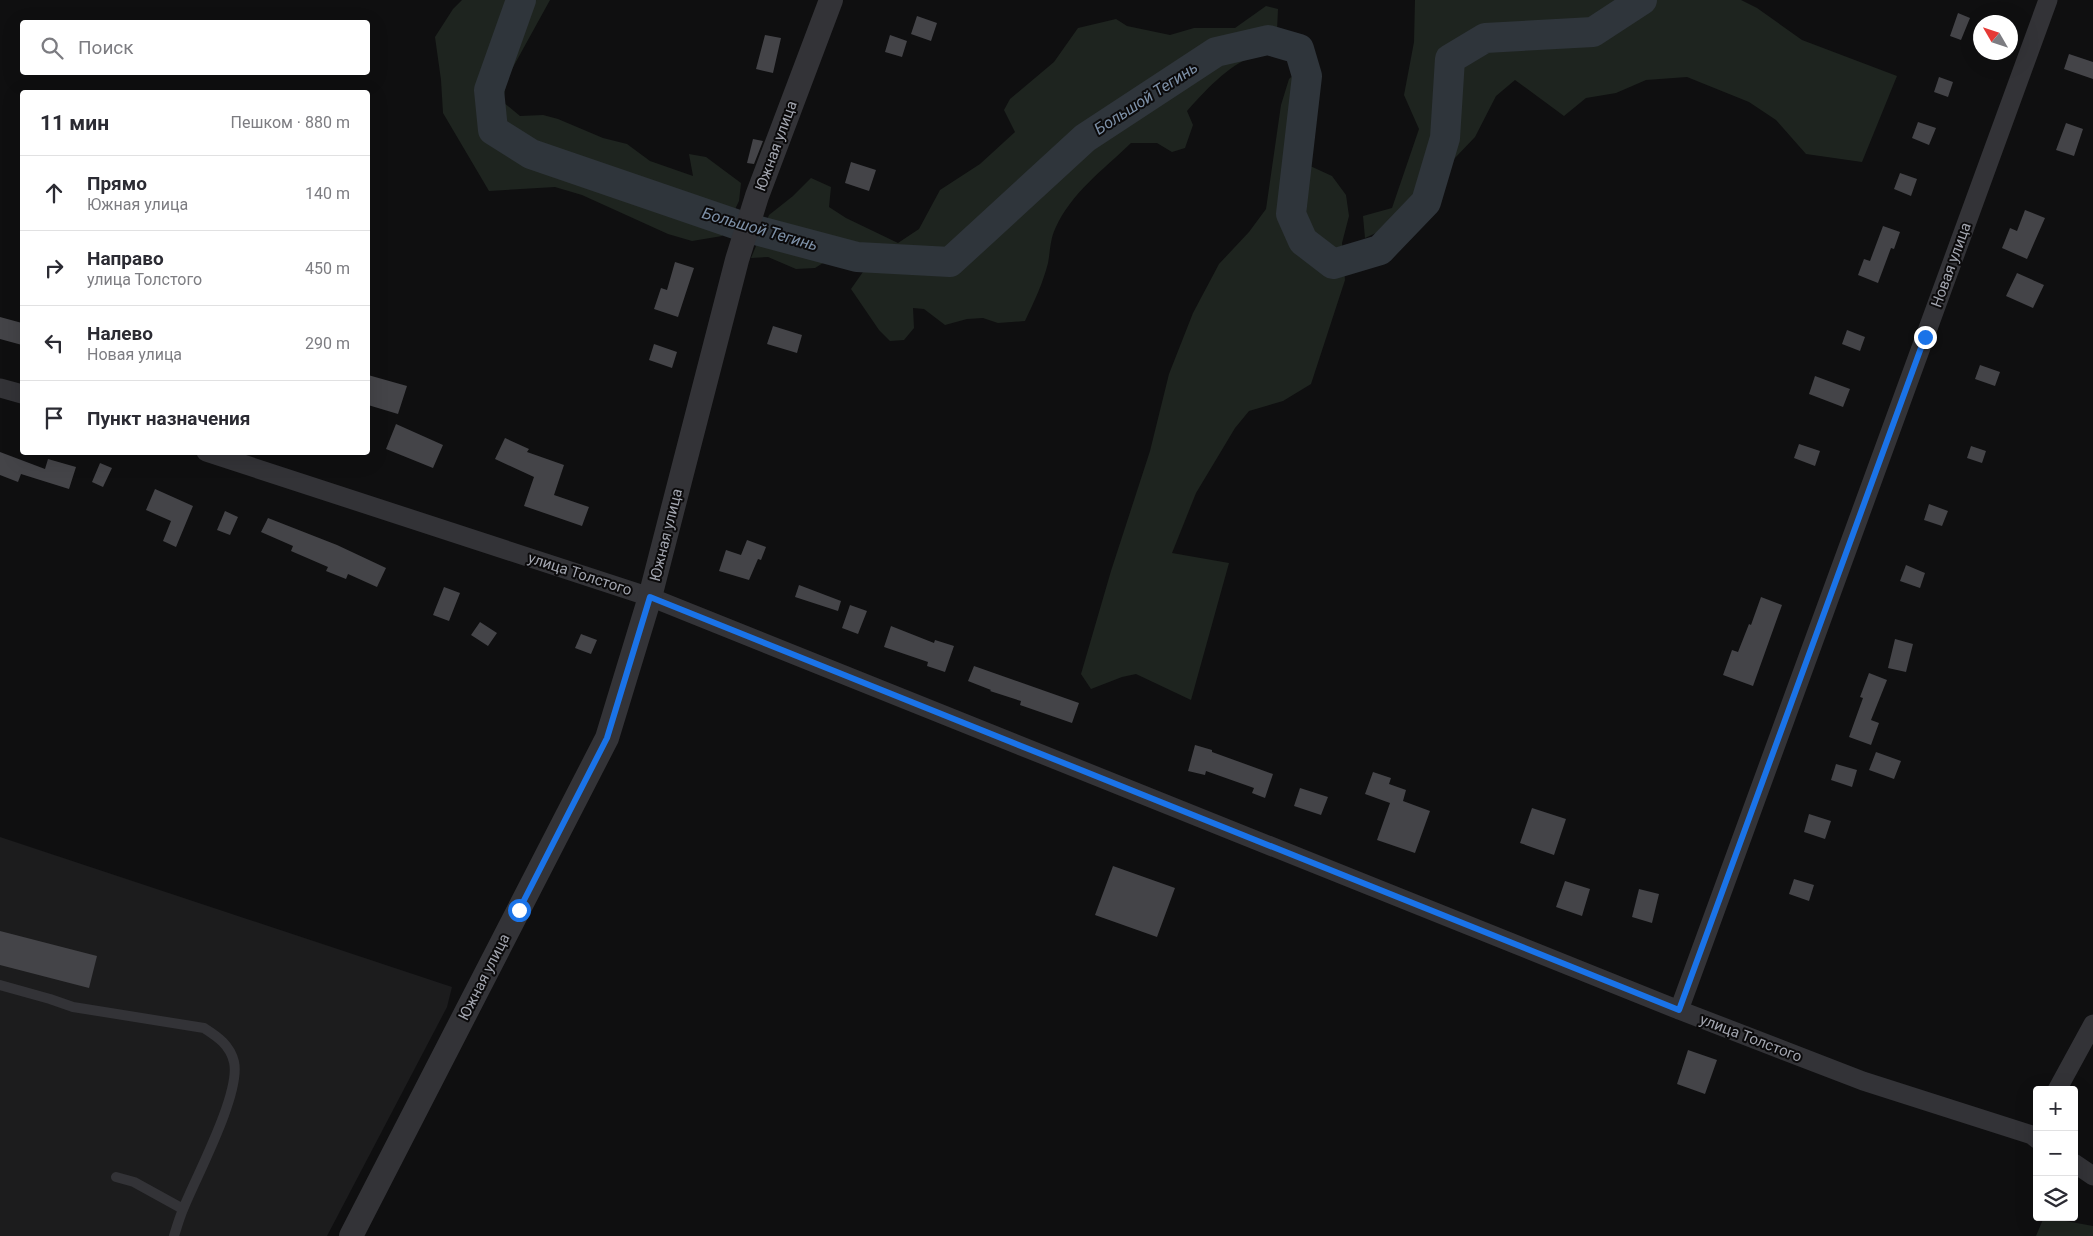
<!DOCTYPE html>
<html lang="ru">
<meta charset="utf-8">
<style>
:root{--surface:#fff;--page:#f2f2f3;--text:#2b2b33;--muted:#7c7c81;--line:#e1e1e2}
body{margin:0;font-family:Roboto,sans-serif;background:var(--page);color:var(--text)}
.controls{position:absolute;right:15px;bottom:15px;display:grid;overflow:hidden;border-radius:5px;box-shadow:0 5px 20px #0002}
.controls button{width:45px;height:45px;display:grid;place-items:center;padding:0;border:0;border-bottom:1px solid var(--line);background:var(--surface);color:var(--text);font:25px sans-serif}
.compass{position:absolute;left:1973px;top:15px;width:45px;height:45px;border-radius:50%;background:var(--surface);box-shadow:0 5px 20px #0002;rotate:309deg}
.stop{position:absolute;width:15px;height:15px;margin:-11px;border:4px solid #1a73e8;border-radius:50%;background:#fff}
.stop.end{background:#1a73e8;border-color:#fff;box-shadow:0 1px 5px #0008}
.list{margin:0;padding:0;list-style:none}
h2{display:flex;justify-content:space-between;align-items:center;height:65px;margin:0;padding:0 20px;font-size:21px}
h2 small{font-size:16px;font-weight:400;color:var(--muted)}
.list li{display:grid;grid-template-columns:32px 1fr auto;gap:15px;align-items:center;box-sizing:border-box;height:75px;padding:0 20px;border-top:1px solid var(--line)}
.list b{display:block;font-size:19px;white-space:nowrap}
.list p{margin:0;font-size:16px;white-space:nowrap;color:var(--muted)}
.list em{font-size:16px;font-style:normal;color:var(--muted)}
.icon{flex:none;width:28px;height:28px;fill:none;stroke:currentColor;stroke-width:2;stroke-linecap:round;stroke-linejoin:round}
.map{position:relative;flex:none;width:2093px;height:1236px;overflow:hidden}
.search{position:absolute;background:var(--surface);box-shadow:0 5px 20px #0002;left:20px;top:20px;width:350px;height:55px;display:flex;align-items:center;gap:12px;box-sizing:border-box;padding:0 18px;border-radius:5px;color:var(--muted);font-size:19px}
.panel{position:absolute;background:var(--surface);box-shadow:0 5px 20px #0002;left:20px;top:90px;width:350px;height:365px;border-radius:5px}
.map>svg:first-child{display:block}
</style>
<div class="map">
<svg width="2093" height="1236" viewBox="0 0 2093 1236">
<rect width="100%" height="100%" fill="#0f0f10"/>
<path fill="#1c1c1d" d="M0 837 452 987 447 1007 327 1236H0Z"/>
<path fill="#1e241f" d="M462 0H550L507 78 503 102 520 116 543 115 558 119 603 138 627 144 650 161 693 176 689 154 706 157 741 183 739 201 722 236 692 241 668 234 582 195 555 187 489 191 443 113 441 80 435 37 453 9Z
M1415 0H1741L1757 8 1802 40 1897 76 1862 162 1806 154 1776 120 1749 102 1687 77 1646 80 1616 93 1586 98 1564 116 1515 80 1496 96 1475 137 1389 227 1365 238 1363 216 1392 208 1419 129 1404 95 1414 42Z
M1266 6 1278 9 1276 53C1268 55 1260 55 1253 57 1229 64 1203 93 1187 111L1193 125 1185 148 1172 152 1157 143H1131C1103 170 1071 193 1055 229 1050 240 1050 253 1048 263 1043 283 1034 302 1025 321L998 323 983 318 967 319 945 325 924 309 913 308 914 328 904 340 890 341 879 330 851 289 865 269 831 258 815 268 796 269 768 257 751 258 769 215 793 196 811 178 831 187 829 207 846 218 898 243 919 229 940 190 980 164 1015 132 1004 110 1010 99 1054 62 1078 28 1116 19 1127 26 1170 35 1194 28H1235Z
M1298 71 1314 79 1308 165 1332 176 1346 195 1349 216 1342 243 1345 280 1311 384 1283 401 1249 411 1235 428 1196 493 1172 553 1229 563 1191 700 1136 674 1122 677 1091 689 1081 674 1111 571 1150 451 1169 374 1193 313 1219 264 1249 232 1266 209 1281 105 1289 79Z
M2044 1217 2093 1226V1236H2036Z"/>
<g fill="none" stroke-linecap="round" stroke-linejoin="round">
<path stroke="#2f353b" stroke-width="30" d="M521 0 489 90 493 130 531 154 744 227 857 257 950 262 1085 138 1216 52 1268 40 1299 49 1307 76 1291 214 1303 241 1333 264 1380 250 1426 202 1445 138 1450 59 1485 38 1593 32 1642 0"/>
</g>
<path fill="#444448" d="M1958 13 1970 18 1961 40 1950 36Z
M917 16 937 23 931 41 911 34Z
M765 35 781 38 773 73 756 69Z
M890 35 907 41 902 57 885 52Z
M2069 54 2093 62V79L2064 69Z
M1939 77 1953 82 1948 97 1934 92Z
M1918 122 1936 128 1929 145 1912 138Z
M2066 123 2083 129 2074 156 2056 150Z
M753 139 763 141 754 164 747 163Z
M851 162 876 170 869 191 845 183Z
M1900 173 1917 179 1911 196 1894 189Z
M2025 210 2045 218 2027 259 2002 248 2010 228 2017 231Z
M1883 226 1900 232 1894 249 1891 248 1878 283 1858 275 1864 259 1870 261Z
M675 262 694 268 678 317 654 309 661 288 667 290Z
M2017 273 2044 285 2033 308 2006 296Z
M0 317 22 323V345L0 339Z
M773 326 802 335 797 353 767 344Z
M1847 330 1865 337 1860 351 1842 344Z
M654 344 677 352 672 368 649 360Z
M1980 365 2000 372 1995 386 1975 379Z
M368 375 407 386 398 414 368 405Z
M1815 376 1850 389 1843 407 1809 394Z
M396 424 443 445 433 468 386 449Z
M505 438 529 449 527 452 564 465 554 495 589 507 582 526 524 506 534 477 495 459Z
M1799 444 1820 451 1815 466 1794 458Z
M1971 446 1986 451 1982 463 1967 458Z
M0 452 45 469 48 459 76 467 69 489 21 474 18 482 0 475Z
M100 463 112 468 103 487 92 482Z
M155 489 193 506 176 547 163 541 171 521 146 510Z
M1929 504 1948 511 1942 526 1924 520Z
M225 511 238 517 230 535 217 530Z
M268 518 337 545 386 568 377 587 348 574 346 579 326 571 328 567 291 551 293 546 261 532Z
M747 540 766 547 761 560 758 559 749 580 719 571 726 550 741 555Z
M1906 565 1925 573 1920 588 1900 581Z
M799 585 841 601 838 611 795 597Z
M444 587 460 593 449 621 433 615Z
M1761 597 1782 605 1753 686 1723 675 1732 650 1738 652 1749 624 1751 625Z
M850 605 867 611 858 634 842 628Z
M480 622 497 633 488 646 471 635Z
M891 626 934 643 935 640 954 646 945 672 927 666 928 662 884 647Z
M581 634 597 640 591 654 575 648Z
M1895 639 1913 644 1906 672 1888 668Z
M974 666 1079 703 1072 723 1020 705 1021 701 990 691 991 690 968 681Z
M1869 673 1887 680 1871 720 1879 723 1871 745 1849 737 1863 698 1860 697Z
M1195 745 1212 750V752L1273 774 1265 798 1252 793 1254 788 1206 771 1205 775 1188 771Z
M1876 752 1901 761 1894 779 1869 770Z
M1836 764 1857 770 1852 787 1831 780Z
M1373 772 1391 778 1389 784 1406 790 1403 801 1430 811 1415 853 1377 840 1390 803 1365 794Z
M1300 788 1328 797 1321 815 1294 806Z
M1532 808 1566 819 1554 855 1520 843Z
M1809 814 1831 821 1825 839 1804 832Z
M1113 866 1175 888 1157 937 1095 915Z
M1794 879 1814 885 1809 901 1789 894Z
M1565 881 1590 889 1582 916 1556 907Z
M1639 889 1659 894 1652 923 1632 917Z
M0 931 97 956 89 988 0 965Z
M1688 1050 1717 1060 1705 1094 1677 1084Z"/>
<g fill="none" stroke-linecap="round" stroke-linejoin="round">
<path stroke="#333337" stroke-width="10" d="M0 985 50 999 73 1007 204 1028C218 1037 230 1045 234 1062 241 1093 197 1175 184 1207 180 1216 177 1226 174 1236
M116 1177 134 1182 183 1209"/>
<path stroke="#333337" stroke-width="19" d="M0 388 22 394
M206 452 650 597 1679 1010 1863 1081 2032 1135 2037 1139
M1679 1010 2048 0
M2057 1090 2093 1024
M2074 1163 2093 1176"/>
<path stroke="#333337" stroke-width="24" d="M351 1236 607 738 650 597 737 260 757 196 831 0"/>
</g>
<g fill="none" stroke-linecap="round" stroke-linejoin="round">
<path stroke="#1a73e8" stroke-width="6" d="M519 910 607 738 650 597 1679 1010 1925 337"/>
</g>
<g text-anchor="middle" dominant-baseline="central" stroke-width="4" stroke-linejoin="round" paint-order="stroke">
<g font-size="15" fill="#a2a5af" stroke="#0b0a0b">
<text transform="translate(776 146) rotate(-70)">Южная улица</text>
<text transform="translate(1951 265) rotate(-70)">Новая улица</text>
<text transform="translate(666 535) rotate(-76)">Южная улица</text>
<text transform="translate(580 574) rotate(18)">улица Толстого</text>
<text transform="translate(484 977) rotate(-63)">Южная улица</text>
<text transform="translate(1751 1038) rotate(21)">улица Толстого</text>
</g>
<g font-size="16" font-style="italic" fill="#7d90a7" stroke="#0b0a0b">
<text transform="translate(1146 98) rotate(-33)">Большой Тегинь</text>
<text transform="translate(760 229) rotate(16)">Большой Тегинь</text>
</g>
</g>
</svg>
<div class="controls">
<button>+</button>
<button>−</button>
<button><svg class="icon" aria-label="layers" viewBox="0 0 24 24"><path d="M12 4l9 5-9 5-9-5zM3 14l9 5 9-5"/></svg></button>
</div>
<svg class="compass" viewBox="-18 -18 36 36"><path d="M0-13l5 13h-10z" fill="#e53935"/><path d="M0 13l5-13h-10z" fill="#7c7c81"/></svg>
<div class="stop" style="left:519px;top:910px"></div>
<div class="stop end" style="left:1925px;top:337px"></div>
<div class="search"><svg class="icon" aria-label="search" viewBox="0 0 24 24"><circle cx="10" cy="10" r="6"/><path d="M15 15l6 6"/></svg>Поиск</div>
<section class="panel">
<h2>11 мин<small>Пешком · 880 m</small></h2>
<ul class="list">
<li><svg class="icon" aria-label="ahead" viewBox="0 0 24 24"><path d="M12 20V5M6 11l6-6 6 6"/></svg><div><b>Прямо</b><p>Южная улица</p></div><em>140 m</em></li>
<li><svg class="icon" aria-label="right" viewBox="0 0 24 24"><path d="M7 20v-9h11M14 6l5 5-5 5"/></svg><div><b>Направо</b><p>улица Толстого</p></div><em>450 m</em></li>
<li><svg class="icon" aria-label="left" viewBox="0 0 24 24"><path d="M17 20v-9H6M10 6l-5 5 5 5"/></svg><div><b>Налево</b><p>Новая улица</p></div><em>290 m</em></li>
<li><svg class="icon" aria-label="arrive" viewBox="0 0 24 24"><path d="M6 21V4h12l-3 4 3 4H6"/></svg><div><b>Пункт назначения</b></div></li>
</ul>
</section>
</div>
